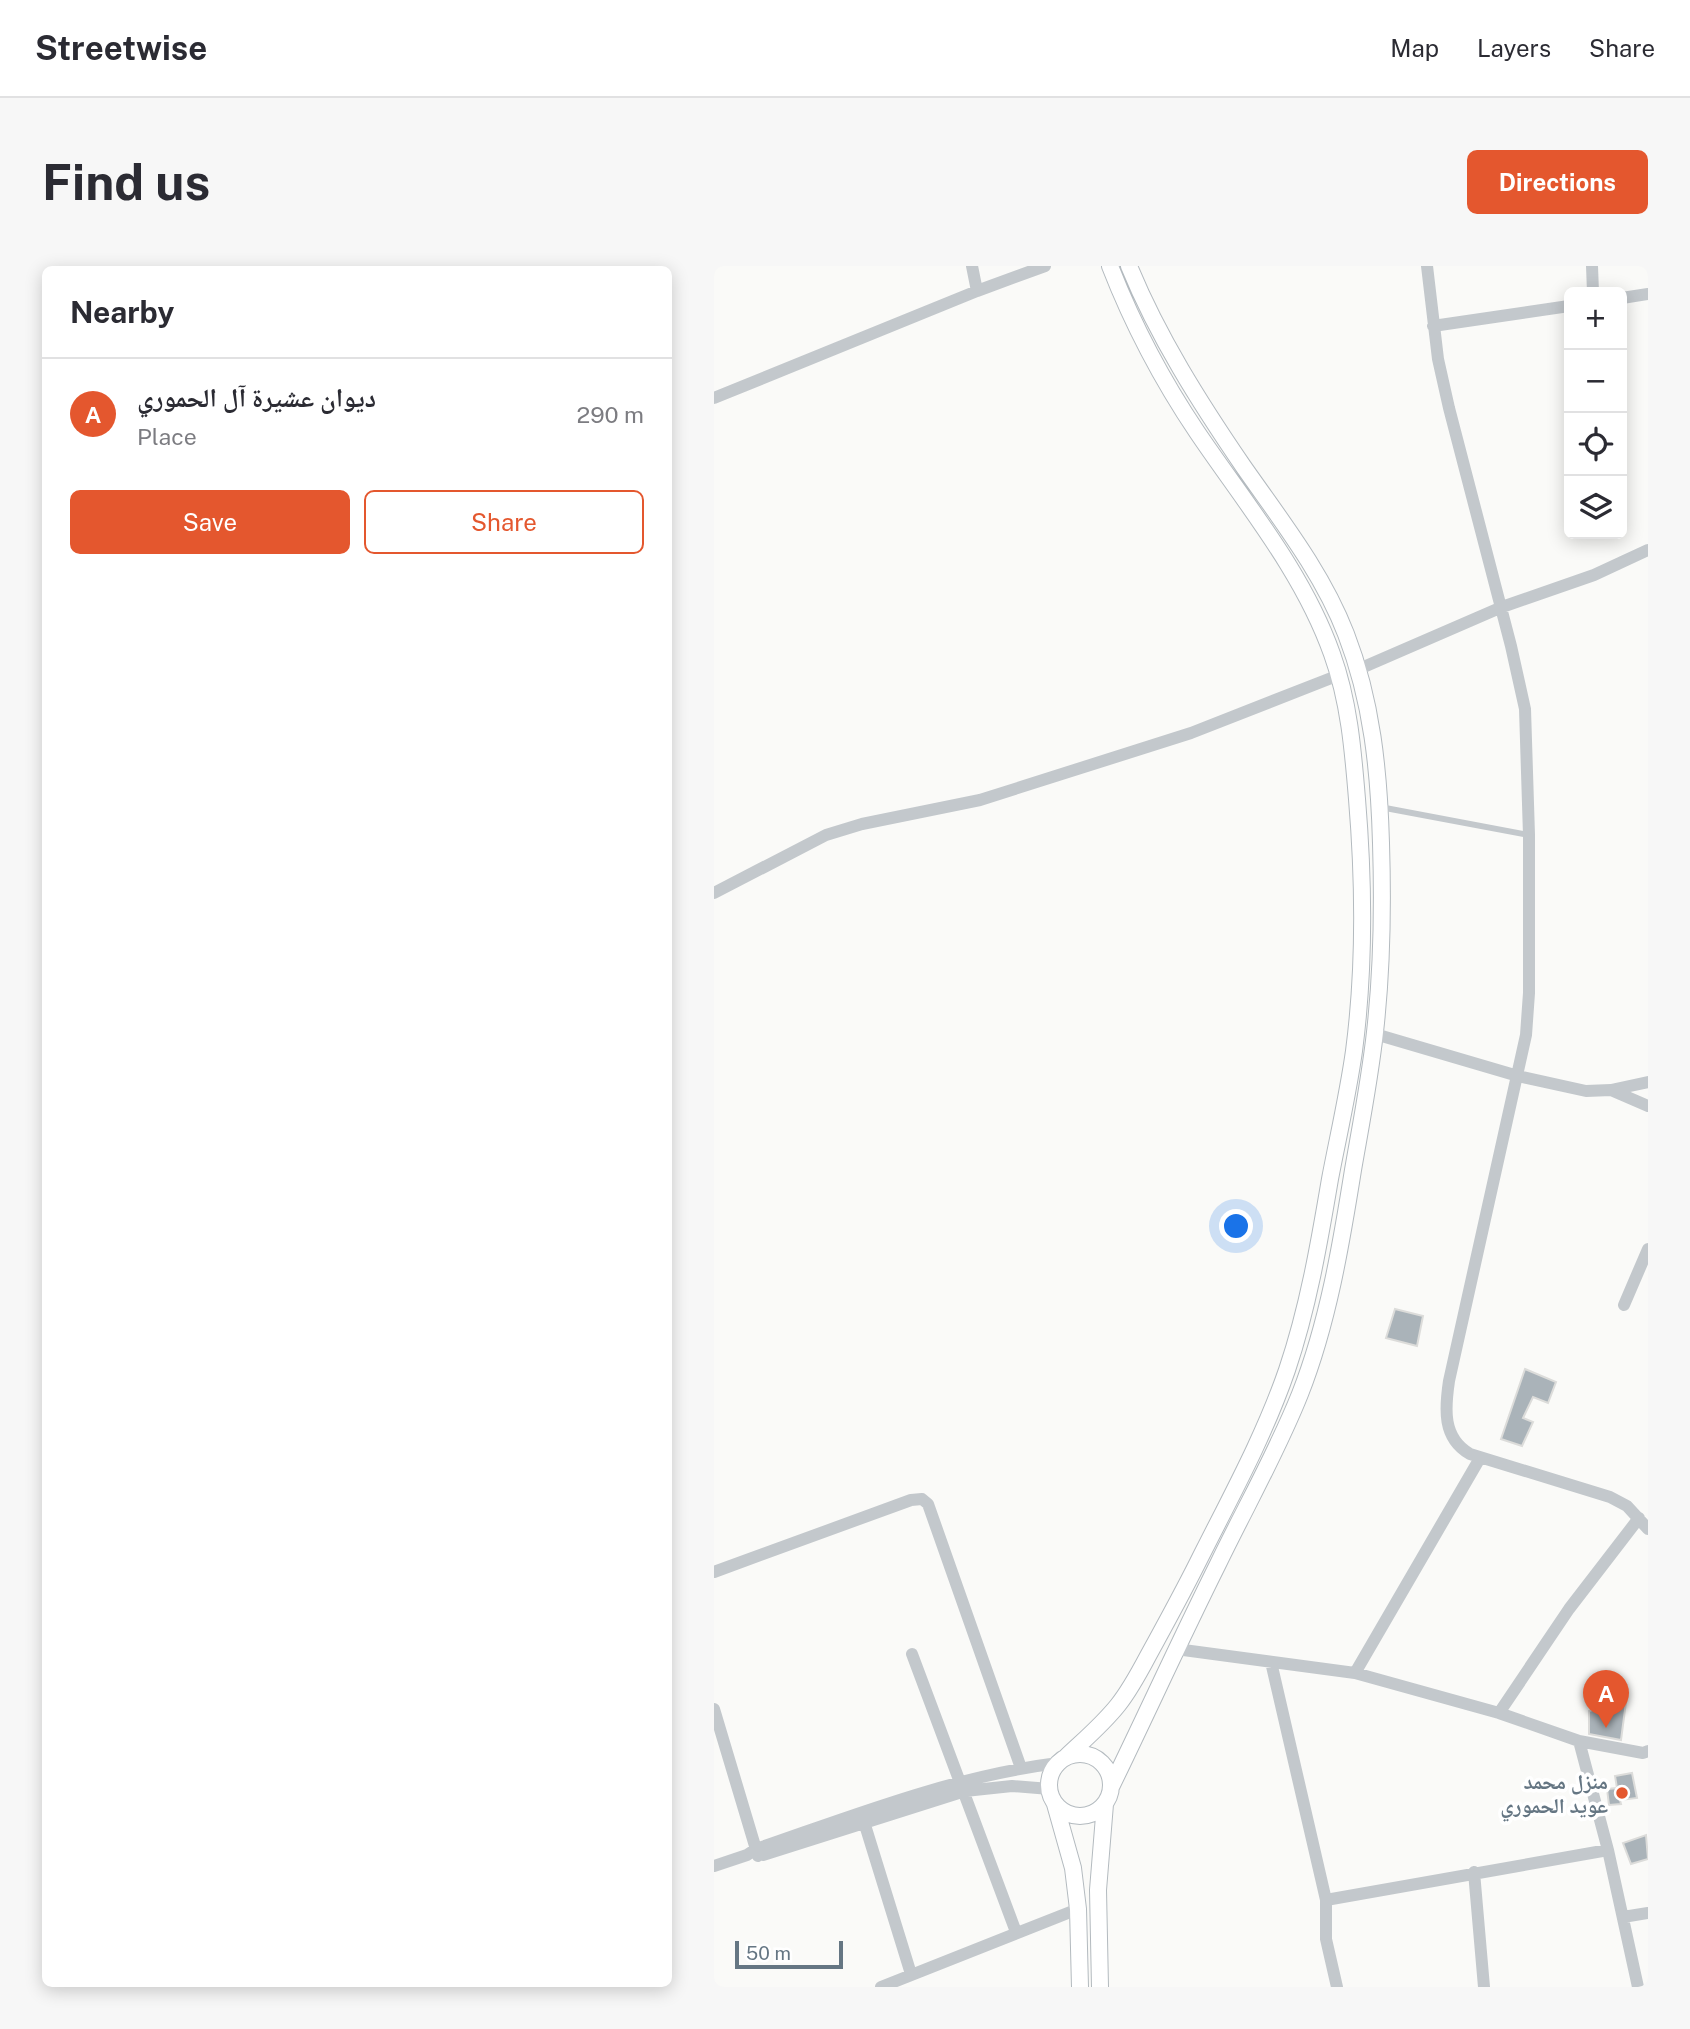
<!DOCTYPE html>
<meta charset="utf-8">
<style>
:root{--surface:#fff;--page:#f7f7f7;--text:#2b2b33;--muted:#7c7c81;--line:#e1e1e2;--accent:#e4572e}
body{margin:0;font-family:"Public Sans","Noto Naskh Arabic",sans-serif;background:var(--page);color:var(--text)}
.controls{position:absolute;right:21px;top:21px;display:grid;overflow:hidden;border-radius:10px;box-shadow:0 4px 18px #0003}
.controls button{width:63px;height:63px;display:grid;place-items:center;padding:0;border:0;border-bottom:2px solid var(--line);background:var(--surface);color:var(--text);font:35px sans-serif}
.scale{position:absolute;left:21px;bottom:18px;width:108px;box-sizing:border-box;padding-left:7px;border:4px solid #657683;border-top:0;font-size:19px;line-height:24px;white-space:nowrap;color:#657683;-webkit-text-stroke:5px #fff;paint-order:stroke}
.you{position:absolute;left:523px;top:961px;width:24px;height:24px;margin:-18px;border:5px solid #fff;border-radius:50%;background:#1a73e8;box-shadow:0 0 0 10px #1a73e833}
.badge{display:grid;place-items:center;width:46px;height:46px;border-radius:50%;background:var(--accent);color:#fff;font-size:23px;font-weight:700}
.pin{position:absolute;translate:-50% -58px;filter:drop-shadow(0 2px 4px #0008)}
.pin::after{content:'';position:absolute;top:37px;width:24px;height:21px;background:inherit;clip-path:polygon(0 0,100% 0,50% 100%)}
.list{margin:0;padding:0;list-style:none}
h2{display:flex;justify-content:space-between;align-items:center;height:91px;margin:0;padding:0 28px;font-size:30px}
h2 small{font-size:23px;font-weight:400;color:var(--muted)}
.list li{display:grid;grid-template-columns:46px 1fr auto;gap:21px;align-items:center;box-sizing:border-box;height:112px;padding:0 28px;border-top:2px solid var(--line)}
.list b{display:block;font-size:26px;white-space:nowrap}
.list p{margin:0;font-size:23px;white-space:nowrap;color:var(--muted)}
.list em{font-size:23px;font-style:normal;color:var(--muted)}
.actions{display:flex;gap:14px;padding:21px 28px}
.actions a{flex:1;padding:16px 0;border:2px solid var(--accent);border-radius:10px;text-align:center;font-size:24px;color:var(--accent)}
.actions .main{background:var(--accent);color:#fff}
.icon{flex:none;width:38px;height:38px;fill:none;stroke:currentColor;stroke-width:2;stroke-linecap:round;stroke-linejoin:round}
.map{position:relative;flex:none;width:934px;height:1721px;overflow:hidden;border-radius:10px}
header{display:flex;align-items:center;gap:42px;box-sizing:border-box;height:98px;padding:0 35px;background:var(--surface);border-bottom:2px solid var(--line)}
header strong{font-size:33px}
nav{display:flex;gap:38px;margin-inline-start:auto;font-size:24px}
.intro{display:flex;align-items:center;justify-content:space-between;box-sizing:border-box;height:168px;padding:0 42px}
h1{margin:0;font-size:49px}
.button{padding:18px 32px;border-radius:10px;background:var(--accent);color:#fff;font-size:24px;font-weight:700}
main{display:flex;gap:42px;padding:0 42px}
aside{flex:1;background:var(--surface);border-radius:10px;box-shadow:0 4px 18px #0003}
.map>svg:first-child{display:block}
</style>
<header>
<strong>Streetwise</strong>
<nav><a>Map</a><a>Layers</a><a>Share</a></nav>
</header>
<div class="intro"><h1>Find us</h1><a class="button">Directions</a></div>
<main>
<aside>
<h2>Nearby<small></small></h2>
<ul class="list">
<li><span class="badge">A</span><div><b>ديوان عشيرة آل الحموري</b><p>Place</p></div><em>290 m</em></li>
</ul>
<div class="actions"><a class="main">Save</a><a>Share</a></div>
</aside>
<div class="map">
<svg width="934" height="1721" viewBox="0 0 934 1721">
<rect width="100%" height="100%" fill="#fafaf8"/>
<path fill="#aab3b9" stroke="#dcdcda" stroke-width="2" d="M681 1043 709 1050 703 1080 672 1072Z
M811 1103 842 1116 834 1137 819 1131 809 1152 819 1156 808 1180 787 1173Z
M879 1431 912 1436 907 1474 875 1468V1445L879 1444Z
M918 1507 923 1532 906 1534 907 1538 895 1539 893 1523 903 1522 901 1510Z
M932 1569 934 1593 917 1598 909 1577Z"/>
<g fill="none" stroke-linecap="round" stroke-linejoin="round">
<defs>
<path id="secondary" d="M335 1519a31 31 0 1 1 62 0a31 31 0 1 1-62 0Z
M352 1491C370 1474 389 1458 404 1439 416 1424 425 1407 434 1390 451 1359 468 1328 484 1296 515 1234 550 1171 573 1104 594 1042 605 978 616 913 624 871 634 828 640 785 651 701 650 617 643 533 639 484 635 435 618 388 589 306 531 237 483 166 448 114 419 59 396 0
M397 1521C433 1447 467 1372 504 1298 531 1242 563 1186 586 1128 614 1057 627 979 639 904 647 858 656 812 661 766 668 704 669 640 667 577 665 505 658 435 632 368 608 306 566 253 529 200 486 137 444 71 415 0
M341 1538 359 1602 364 1643 366 1721
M386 1721 384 1624 391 1538"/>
</defs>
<use href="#secondary" stroke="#b3babf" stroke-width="18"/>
<path stroke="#c3c8cc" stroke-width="6" d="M666 541 815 569"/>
<path stroke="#c3c8cc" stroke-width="12" d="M258 0 263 25
M713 0 724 93 735 142 797 380 811 443 815 569V727L812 769 735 1115C731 1142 728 1172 756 1188L896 1231 913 1240 934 1263
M878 0 879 26
M908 32 934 28
M719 60 855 40
M0 132 263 25 331 0
M645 403 788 341 880 309 934 284
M0 627 112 569 148 558 266 534 477 467 625 409
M661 768 804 810 872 825 897 824 934 816
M897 824 934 840
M910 1039 934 983
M0 1306 197 1234 208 1233 214 1238 307 1502
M462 1383 641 1407 785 1447 865 1475 929 1487 934 1485
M198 1388 302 1666
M557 1396 612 1634V1673L623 1721
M641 1407 766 1192
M0 1443 44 1590
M785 1447 855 1343 925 1252
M865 1475 894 1584 924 1721
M151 1559 197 1708
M49 1589 251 1525 298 1520 336 1523
M0 1600 33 1589 42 1583C141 1549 240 1510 344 1497
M760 1606 770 1721
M612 1634 894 1584
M909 1651 934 1647
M167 1721 364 1643"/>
<use href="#secondary" stroke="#fff" stroke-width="16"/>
</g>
<circle fill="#e4572e" stroke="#fff" stroke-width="2.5" cx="908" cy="1527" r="7"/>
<g text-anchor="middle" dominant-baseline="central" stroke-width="7" stroke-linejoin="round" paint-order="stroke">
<g font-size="21" font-weight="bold" fill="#657683" stroke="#fff" text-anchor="end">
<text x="894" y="1515">منزل محمد<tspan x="894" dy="24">عويد الحموري</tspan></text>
</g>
</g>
</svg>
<div class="controls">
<button>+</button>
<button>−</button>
<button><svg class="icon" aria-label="locate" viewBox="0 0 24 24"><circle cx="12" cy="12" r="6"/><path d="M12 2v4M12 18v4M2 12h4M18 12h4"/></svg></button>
<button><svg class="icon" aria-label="layers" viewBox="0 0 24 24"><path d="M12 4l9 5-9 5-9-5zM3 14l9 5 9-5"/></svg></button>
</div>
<div class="scale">50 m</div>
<div class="you"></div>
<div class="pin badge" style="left:892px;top:1462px">A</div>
</div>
</main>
